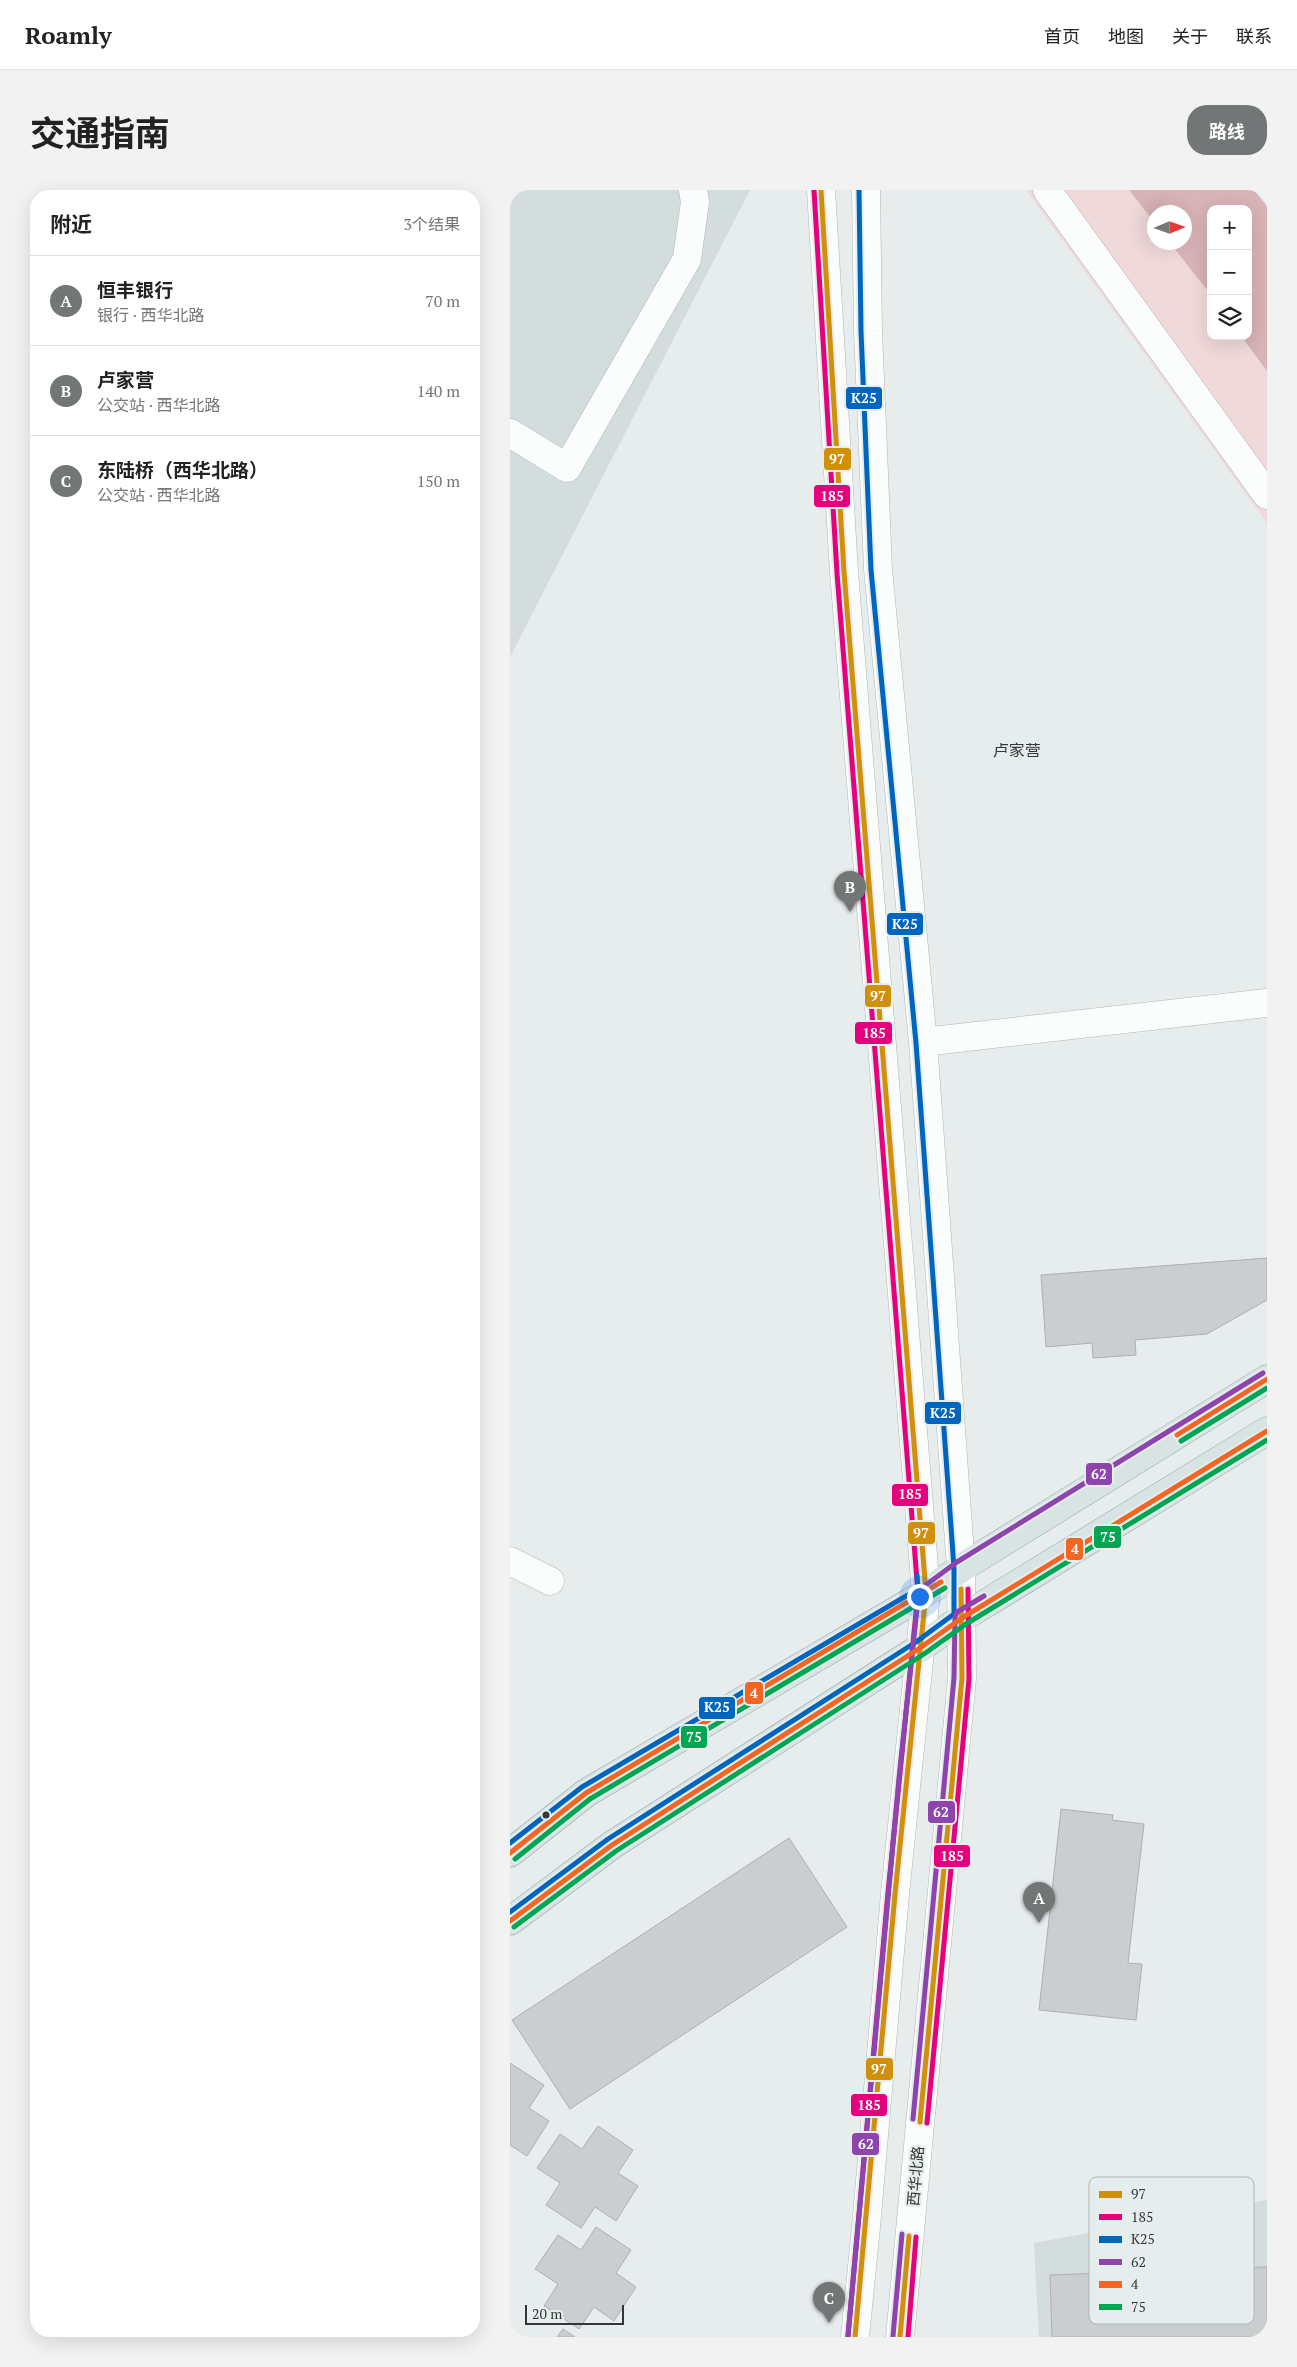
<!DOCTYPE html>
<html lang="zh">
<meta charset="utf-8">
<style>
:root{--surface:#fff;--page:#f2f2f2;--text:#222;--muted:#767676;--line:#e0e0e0;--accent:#737676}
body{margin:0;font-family:"PT Serif","Noto Sans SC",serif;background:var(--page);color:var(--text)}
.controls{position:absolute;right:15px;top:15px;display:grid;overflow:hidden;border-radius:10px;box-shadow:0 5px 20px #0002}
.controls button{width:45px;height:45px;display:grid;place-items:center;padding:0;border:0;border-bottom:1px solid var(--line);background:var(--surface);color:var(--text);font:25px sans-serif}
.compass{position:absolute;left:637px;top:15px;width:45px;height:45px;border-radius:50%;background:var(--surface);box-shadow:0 5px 20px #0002;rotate:88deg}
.scale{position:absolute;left:15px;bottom:12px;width:99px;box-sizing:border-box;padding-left:5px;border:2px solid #343737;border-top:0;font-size:14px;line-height:18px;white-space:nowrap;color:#343737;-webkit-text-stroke:4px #e6eded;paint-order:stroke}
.you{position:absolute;left:409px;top:1406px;width:18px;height:18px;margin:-12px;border:4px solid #fff;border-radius:50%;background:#1a73e8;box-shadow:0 0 0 8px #1a73e833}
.badge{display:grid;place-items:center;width:32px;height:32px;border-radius:50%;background:var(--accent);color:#fff;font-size:16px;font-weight:700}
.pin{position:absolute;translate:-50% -41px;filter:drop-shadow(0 1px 2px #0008)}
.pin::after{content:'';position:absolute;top:26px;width:18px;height:15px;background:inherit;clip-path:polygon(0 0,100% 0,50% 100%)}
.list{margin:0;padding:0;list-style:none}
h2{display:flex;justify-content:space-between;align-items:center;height:65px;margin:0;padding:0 20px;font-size:21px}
h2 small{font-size:16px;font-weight:400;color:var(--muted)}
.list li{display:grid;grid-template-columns:32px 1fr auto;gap:15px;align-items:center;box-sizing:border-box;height:90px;padding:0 20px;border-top:1px solid var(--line)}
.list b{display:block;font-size:19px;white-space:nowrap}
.list p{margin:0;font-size:16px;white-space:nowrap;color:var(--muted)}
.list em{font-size:16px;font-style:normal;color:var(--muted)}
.icon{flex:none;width:28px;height:28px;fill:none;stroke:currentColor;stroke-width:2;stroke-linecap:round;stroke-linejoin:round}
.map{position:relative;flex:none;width:757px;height:2147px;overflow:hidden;border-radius:20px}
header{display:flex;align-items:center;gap:30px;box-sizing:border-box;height:70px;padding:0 25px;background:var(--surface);border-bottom:1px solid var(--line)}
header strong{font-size:24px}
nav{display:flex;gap:28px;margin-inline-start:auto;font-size:18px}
.intro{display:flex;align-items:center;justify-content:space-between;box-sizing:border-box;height:120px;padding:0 30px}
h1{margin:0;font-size:35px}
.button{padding:12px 22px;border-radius:20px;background:var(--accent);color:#fff;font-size:18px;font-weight:700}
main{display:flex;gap:30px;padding:0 30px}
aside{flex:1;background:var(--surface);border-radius:20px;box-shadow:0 5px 20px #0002}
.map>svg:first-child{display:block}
</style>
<header>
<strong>Roamly</strong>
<nav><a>首页</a><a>地图</a><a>关于</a><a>联系</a></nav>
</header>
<div class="intro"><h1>交通指南</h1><a class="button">路线</a></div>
<main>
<aside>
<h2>附近<small>3个结果</small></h2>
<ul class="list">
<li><span class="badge">A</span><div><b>恒丰银行</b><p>银行 · 西华北路</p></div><em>70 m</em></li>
<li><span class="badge">B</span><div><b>卢家营</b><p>公交站 · 西华北路</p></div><em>140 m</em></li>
<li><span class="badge">C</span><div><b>东陆桥（西华北路）</b><p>公交站 · 西华北路</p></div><em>150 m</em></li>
</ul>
</aside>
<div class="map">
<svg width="757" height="2147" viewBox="0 0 757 2147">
<rect width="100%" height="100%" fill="#e7ecec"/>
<path fill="#d3dddd" d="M0 0H240L0 467Z
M757 2010V2147H529L524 2053Z"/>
<path fill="#f0d9db" d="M516 0H619L644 32V52L660 53 701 105V146H731L757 181V333Z"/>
<path fill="#d8b3b7" d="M619 0H744L757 16V181L731 146H738V19H701V105L660 53 674 52V22H644V32Z"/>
<path fill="#cacece" stroke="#adb0b1" d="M757 1068V1110L697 1144 625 1150 626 1165 583 1168 582 1153 536 1157 531 1085Z
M551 1619 603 1625 602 1630 634 1634 618 1773 632 1774 626 1830 529 1820Z
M279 1648 337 1737 60 1919 2 1830Z
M0 1873 34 1895 19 1918 39 1931 17 1966 0 1955Z
M88 1936 123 1960 108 1983 128 1996 106 2031 85 2017 71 2038 36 2015 50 1993 27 1978 50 1944 72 1959Z
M86 2037 121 2060 106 2083 126 2097 104 2131 84 2117 69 2139 34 2116 48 2094 25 2079 48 2045 71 2060Z
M757 2077V2147H542L540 2085Z
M53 2139 65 2147H47Z"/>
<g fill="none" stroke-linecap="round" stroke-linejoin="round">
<defs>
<path id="minor" d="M311 0 334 382 416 1403 385 1704 356 2037 345 2147
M356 0 358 141 368 379 413 852 451 1378 452 1488 390 2147
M537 0 757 305
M0 243 57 278 177 69 185 12 183 0
M413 852 757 813
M0 1371 40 1391"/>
<path id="major" d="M0 1663 76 1603 416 1403 451 1378 757 1189
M0 1731 102 1655 410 1458 452 1428 757 1241"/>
</defs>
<use href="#minor" stroke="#b2b6b6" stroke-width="29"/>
<use href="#major" stroke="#8ea6a7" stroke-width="29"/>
<use href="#minor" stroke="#fbfcfc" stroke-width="28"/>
<use href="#major" stroke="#d8e4e4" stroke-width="28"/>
<defs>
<path id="bus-1" d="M311 0 334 382 416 1403 385 1704 345 2147
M410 1932 452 1488 451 1399
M390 2147 399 2046"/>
<path id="bus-2" d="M304 0 327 383 408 1403 378 1703 338 2146
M417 1933 459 1489 458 1399
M398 2147 406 2047"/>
<path id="bus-3" d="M0 1653 72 1597 408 1399 407 1385
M0 1722 98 1649 406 1452 444 1424V1378L406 853 361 380 351 141 349 0"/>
<path id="bus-4" d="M403 1929 444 1488 445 1427 447 1422 474 1406
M338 2146 389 1588 409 1400 447 1372 753 1183
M383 2146 392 2044"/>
<path id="bus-5" d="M667 1245 757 1189
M0 1663 76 1603 431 1392
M0 1731 102 1655 410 1458 452 1428 757 1241"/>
<path id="bus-6" d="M671 1251 757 1198
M5 1669 80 1609 435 1398
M4 1737 106 1661 414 1464 456 1434 757 1250"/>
</defs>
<use href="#bus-1" stroke="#e6eded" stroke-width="9"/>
<use href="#bus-2" stroke="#e6eded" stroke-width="9"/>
<use href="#bus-3" stroke="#e6eded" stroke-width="9"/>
<use href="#bus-4" stroke="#e6eded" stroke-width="9"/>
<use href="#bus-5" stroke="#e6eded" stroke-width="9"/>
<use href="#bus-6" stroke="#e6eded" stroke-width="9"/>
<use href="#bus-1" stroke="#d0900b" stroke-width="5"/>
<use href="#bus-2" stroke="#e5007d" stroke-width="5"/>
<use href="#bus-3" stroke="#0065bd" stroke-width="5"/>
<use href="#bus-4" stroke="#8e44ad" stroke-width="5"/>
<use href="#bus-5" stroke="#f26522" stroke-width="5"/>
<use href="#bus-6" stroke="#00a651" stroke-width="5"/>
</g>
<circle fill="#343737" stroke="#e6eded" stroke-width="2" cx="36" cy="1625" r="4.5"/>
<g text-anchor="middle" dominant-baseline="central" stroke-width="4.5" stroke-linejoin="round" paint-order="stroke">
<g font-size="15" fill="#343737" stroke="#e6eded">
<text transform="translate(405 1986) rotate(-85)">西华北路</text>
</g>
<g font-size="16" fill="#343737" stroke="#e6eded">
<text x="507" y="560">卢家营</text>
</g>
</g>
<rect x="579" y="1987" width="165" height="147" rx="8" fill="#e6eded" stroke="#b1b6b6" stroke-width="1"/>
<rect x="589" y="2001" width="23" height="7" fill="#d0900b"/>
<rect x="589" y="2024" width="23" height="6" fill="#e5007d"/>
<rect x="589" y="2046" width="23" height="7" fill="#0065bd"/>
<rect x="589" y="2069" width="23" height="6" fill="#8e44ad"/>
<rect x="589" y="2091" width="23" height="7" fill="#f26522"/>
<rect x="589" y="2114" width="23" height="6" fill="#00a651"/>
<g font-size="14" fill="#343737">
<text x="621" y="2009">97</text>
<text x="621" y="2032">185</text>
<text x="621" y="2054">K25</text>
<text x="621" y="2077">62</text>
<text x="621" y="2099">4</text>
<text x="621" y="2122">75</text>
</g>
<g stroke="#e6eded" stroke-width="2">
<rect x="335" y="196" width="38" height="24" rx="5" fill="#0065bd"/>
<rect x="313" y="257" width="29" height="24" rx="5" fill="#d0900b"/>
<rect x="303" y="294" width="38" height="24" rx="5" fill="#e5007d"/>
<rect x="376" y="722" width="38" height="24" rx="5" fill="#0065bd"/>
<rect x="354" y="794" width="28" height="24" rx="5" fill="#d0900b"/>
<rect x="344" y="831" width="39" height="24" rx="5" fill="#e5007d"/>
<rect x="414" y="1211" width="38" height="24" rx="5" fill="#0065bd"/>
<rect x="575" y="1272" width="28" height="24" rx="5" fill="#8e44ad"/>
<rect x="381" y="1293" width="38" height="24" rx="5" fill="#e5007d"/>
<rect x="397" y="1331" width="29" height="24" rx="5" fill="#d0900b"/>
<rect x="583" y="1335" width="29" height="24" rx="5" fill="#00a651"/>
<rect x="555" y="1347" width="19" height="24" rx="5" fill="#f26522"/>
<rect x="234" y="1491" width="20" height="24" rx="5" fill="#f26522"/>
<rect x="188" y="1506" width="38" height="24" rx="5" fill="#0065bd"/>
<rect x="170" y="1535" width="28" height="24" rx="5" fill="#00a651"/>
<rect x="417" y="1610" width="29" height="24" rx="5" fill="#8e44ad"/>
<rect x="423" y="1654" width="38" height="24" rx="5" fill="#e5007d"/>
<rect x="355" y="1867" width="29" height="24" rx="5" fill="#d0900b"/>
<rect x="340" y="1903" width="38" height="24" rx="5" fill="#e5007d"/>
<rect x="341" y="1942" width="29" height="24" rx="5" fill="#8e44ad"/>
</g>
<g font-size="14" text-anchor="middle" font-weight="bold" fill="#fff">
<text x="354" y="213">K25</text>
<text x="327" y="274">97</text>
<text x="322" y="311">185</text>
<text x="395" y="739">K25</text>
<text x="368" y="811">97</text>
<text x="364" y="848">185</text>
<text x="433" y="1228">K25</text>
<text x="589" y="1289">62</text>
<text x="400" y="1309">185</text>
<text x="411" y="1348">97</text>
<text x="598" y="1352">75</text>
<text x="565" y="1364">4</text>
<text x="244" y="1508">4</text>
<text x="207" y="1522">K25</text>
<text x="184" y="1552">75</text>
<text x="431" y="1627">62</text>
<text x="442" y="1671">185</text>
<text x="369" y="1884">97</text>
<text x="359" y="1920">185</text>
<text x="356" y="1959">62</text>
</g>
</svg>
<div class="controls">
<button>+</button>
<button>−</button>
<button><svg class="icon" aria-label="layers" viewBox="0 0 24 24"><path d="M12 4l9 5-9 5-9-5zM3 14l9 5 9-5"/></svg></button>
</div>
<svg class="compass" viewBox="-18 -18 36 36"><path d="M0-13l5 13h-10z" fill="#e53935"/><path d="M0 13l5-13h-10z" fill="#767676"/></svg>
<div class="scale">20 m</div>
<div class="you"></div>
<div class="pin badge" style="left:529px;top:1733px">A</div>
<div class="pin badge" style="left:340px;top:722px">B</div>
<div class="pin badge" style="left:319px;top:2133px">C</div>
</div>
</main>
